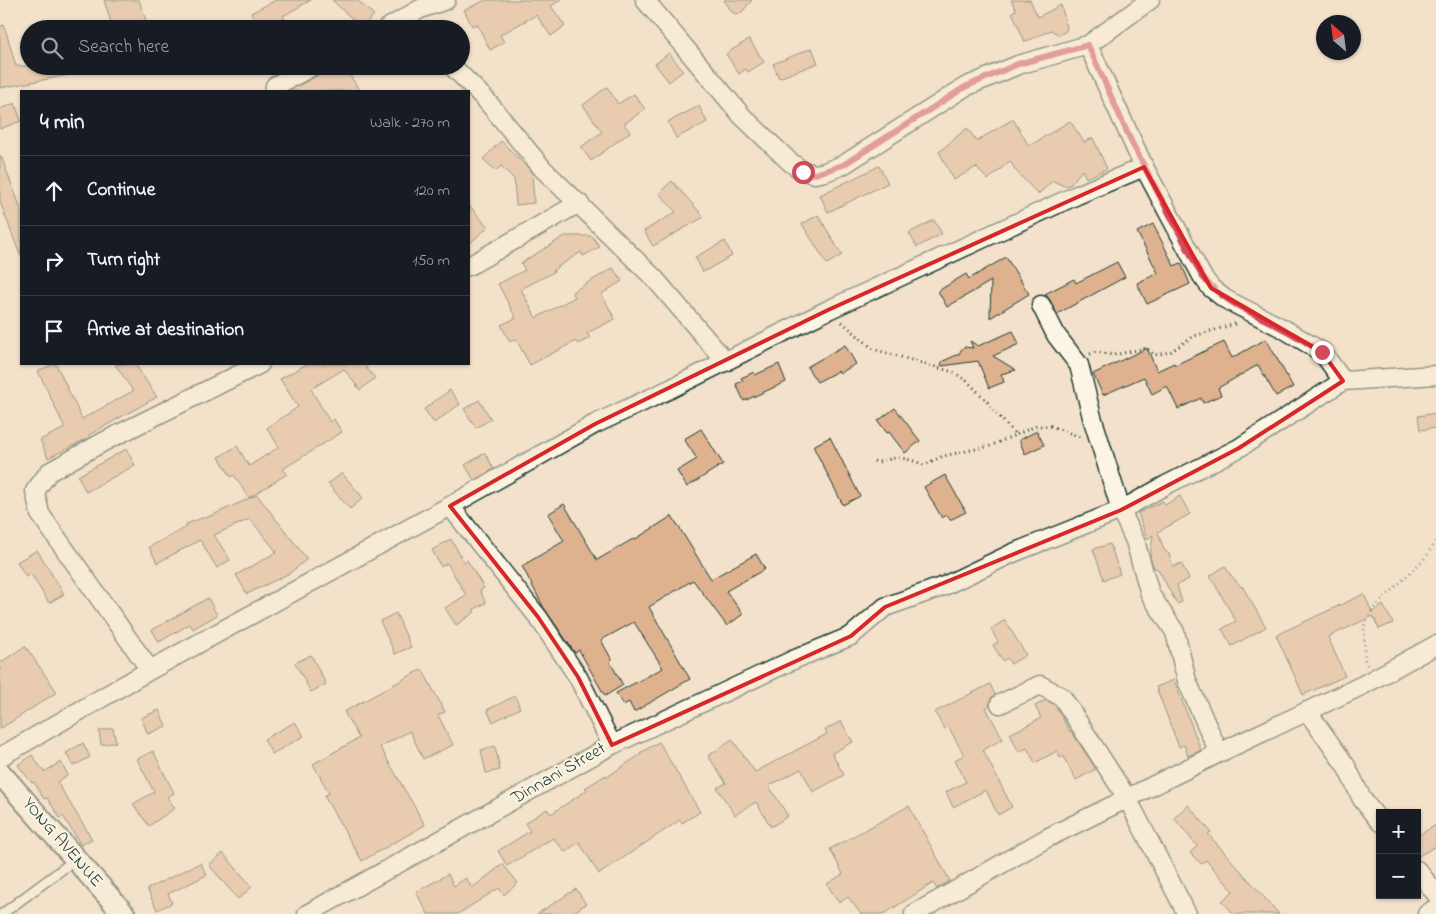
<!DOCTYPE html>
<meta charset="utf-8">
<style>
:root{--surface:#171b24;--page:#20242c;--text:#f1f3f6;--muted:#9ea1a6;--line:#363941}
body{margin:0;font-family:"Indie Flower",sans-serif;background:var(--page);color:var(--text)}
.controls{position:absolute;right:15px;bottom:15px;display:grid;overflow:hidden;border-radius:0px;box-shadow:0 1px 4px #0004}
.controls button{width:45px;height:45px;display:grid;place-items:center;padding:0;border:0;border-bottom:1px solid var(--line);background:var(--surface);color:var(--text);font:25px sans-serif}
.compass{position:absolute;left:1316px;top:15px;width:45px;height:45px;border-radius:50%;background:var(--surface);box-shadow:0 1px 4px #0004;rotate:332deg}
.stop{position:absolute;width:15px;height:15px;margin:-11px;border:4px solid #d1495b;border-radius:50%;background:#fff}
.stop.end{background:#d1495b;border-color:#fff;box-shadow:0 1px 5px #0008}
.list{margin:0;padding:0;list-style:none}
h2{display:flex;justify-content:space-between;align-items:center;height:65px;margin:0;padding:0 20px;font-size:21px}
h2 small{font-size:16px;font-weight:400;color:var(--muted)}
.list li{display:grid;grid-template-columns:32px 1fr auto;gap:15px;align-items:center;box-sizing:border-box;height:70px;padding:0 20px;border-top:1px solid var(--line)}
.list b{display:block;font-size:19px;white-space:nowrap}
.list em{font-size:16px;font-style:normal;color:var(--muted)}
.icon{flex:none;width:28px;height:28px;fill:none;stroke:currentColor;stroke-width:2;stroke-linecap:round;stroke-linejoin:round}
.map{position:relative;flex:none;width:1436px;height:914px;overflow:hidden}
.search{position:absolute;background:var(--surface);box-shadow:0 1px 4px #0004;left:20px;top:20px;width:450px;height:55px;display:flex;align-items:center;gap:12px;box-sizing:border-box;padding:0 18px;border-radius:28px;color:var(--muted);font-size:19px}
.panel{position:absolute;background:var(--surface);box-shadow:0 1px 4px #0004;left:20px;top:90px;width:450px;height:275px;border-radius:0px}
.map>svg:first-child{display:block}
</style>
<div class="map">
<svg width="1436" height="914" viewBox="0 0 1436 914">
<rect width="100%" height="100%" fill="#f3e1cb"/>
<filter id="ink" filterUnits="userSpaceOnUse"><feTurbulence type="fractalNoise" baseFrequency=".02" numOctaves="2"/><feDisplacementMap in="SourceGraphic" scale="10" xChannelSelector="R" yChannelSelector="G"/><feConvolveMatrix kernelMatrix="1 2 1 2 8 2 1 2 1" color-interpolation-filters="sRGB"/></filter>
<g filter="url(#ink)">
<path fill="#deb18f" stroke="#1f3d34" d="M104 0H139L149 29H113Z
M276 0H311L283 16 290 29H259L251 13Z
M332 0H357L374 15 362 28Z
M486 0H561L551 6 565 26 551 36 536 15 500 35 504 42 490 50 477 24 472 26 464 10Z
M724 0H752L741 13 736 14 732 12Z
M1011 0H1030L1038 17 1061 5 1067 27 1066 31 1059 35 1051 30 1025 42 1012 12 1016 10Z
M4 25 16 66H79L80 73 0 88V26Z
M749 39 764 62 748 72 746 69 739 74 726 54Z
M812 48 818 63 779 78 773 64Z
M669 53 683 71 669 82 655 64Z
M329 66H344L360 91H289L318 75Z
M607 87 618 104 634 94 645 109 624 124 630 132 591 161 581 147 602 132 583 105Z
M15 103 21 121 0 129V109Z
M699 106 707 122 676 138 668 122Z
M1013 119 1029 146 1070 121 1084 142 1093 138 1107 169 1086 178 1082 170 1070 185 1064 186 1053 181 1038 194 1016 171 1010 161 988 180 976 167 954 180 939 152 967 128 977 141Z
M501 141 532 172 534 203 516 205 514 179 501 166 496 171 483 159Z
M0 156H1L21 209V255H20L0 202Z
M879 166 888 183 828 212 820 195Z
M672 181 704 217 653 246 644 231 676 212 659 193Z
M469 205 488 227 469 244Z
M818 215 842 255 827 264 802 224Z
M934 220 942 234 917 247 909 233Z
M1153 224 1174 266 1181 263 1190 284 1147 304 1137 283 1158 273 1137 232Z
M565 236H592L600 247 583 256 581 252 553 270 554 272 521 289 536 318 575 297 572 292 613 268 622 281 603 293 602 295 615 319 587 333 590 338 578 344 576 341 530 365 516 339 510 342 501 325 516 318 498 284 525 270 521 263Z
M725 241 732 256 703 272 695 257Z
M1006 257 1029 294 990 318 991 281 947 307 938 291 966 274 969 279Z
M1117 262 1125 277 1057 314 1050 300 1045 294 1074 279 1076 283Z
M1013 331 1019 344 993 356 1016 370 1001 374 1004 382 989 388 978 361 942 366 941 362 959 354 961 350 964 347 973 348 970 341 978 346Z
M1266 339 1293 387 1276 396 1258 365 1218 388 1221 395 1203 403 1201 398 1178 409 1167 386 1152 394 1144 377 1103 395 1093 374 1147 348 1157 371 1174 363 1175 365 1224 342 1232 358Z
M845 345 856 364 840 373 838 371 817 382 807 367Z
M54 364H56L82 419 133 391 115 364H135L157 397 89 435 90 437 48 458 40 440 65 428 38 371Z
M307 364H363L375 378 360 390 344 369 311 389 330 422 334 419 342 432 283 469 287 474 249 498 234 475 231 477 219 457 237 446 249 466 279 447 267 428 298 407 280 379Z
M779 364 786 382 744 401 736 384 743 381 741 378 754 372 755 375Z
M450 390 460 404 434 423 424 409Z
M479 400 491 419 476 428 464 409Z
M895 408 920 441 905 453 889 432 887 433 878 421Z
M1436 413V428L1420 430 1418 416Z
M701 429 723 464 687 487 677 471 697 459 684 439Z
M1037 431 1044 445 1025 454 1019 440Z
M830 437 860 496 843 505 813 446Z
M126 449 135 465 86 492 78 476Z
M485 453 494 469 474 480 465 465Z
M342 473 363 498 350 509 328 484Z
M945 475 966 512 950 520 947 515 942 518 924 487Z
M257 495 307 559 290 573 247 594 236 575 277 552 250 519 214 535 230 560 217 568 200 540 157 563 149 547 187 527 186 524 205 517 206 518Z
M1180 496 1190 514 1158 532 1164 550 1169 554 1173 567 1181 563 1189 579 1177 585 1182 602 1177 604 1158 569 1154 568 1150 557 1153 535 1147 539 1138 513 1163 501 1165 505Z
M564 504 597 560 633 539 634 540 672 516 711 579 756 554 765 569 726 591 743 614 727 626 693 580 649 607 690 679 634 712 629 702 623 705 616 693 663 668 634 622 601 640 612 660 610 662 623 685 605 696 579 650 575 653 544 608 522 566 564 541 548 514Z
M451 539 464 562 467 560 484 588 480 591 486 603 473 610 475 612 456 625 445 608 466 595 447 563 441 567 432 550Z
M1110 544 1120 574 1104 580 1093 549Z
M37 550 64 594 49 603 31 574 26 577 17 562Z
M1225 566 1230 574 1241 587 1242 586 1266 627 1232 646 1222 629 1236 621 1210 576Z
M1364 594 1372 612 1383 605 1393 623 1379 629 1373 616 1328 637 1345 676 1303 695 1276 635Z
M208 598 217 615 193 629 190 624 159 642 152 630Z
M396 613 411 647 395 654 380 621Z
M1005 620 1026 655 1011 664 1007 658 1003 661 993 645 998 642 991 629Z
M25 646 57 692 0 729V663Z
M311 655 326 684 311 692 295 663Z
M422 669 445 712 438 715 453 745 423 759 410 731 380 747 425 825 362 861 324 796 329 793 313 764 359 738 344 712Z
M1174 680 1201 750 1188 756 1184 745 1179 747 1156 687Z
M990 684 995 695 991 698 990 705 986 708 1003 739 983 750 1012 807 998 815 986 790 953 807 946 792 966 782 955 760 964 755 948 726 944 729 935 712Z
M515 696 520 708 493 722 487 710Z
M1046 700 1055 705 1070 732 1071 731 1096 769 1076 780 1063 756 1060 758 1057 751 1035 763 1027 748 1019 752 1010 734 1041 718 1035 706Z
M159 710 166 726 148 734 141 718Z
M841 721 853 742 832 753 844 775 813 792 801 769 769 786 788 816 771 827 756 802 735 815 717 788 726 783 708 756 732 739 755 772 827 734 825 730Z
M295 722 304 736 272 754 264 739Z
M113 728 116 742 101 745 99 731Z
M659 742 700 812 682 823 680 820 599 874 579 842 565 852 553 838 507 866 498 851 530 831 525 823 547 809 551 814 587 790 585 788 606 775 607 777 641 754 640 753Z
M83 743 90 757 73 766 66 753Z
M495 746 500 770 486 773 481 750Z
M153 751 174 793 167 797 175 808 149 826 133 804 154 792 137 759Z
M32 755 44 772 61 762 68 775 57 782 92 839 81 845 63 816 60 818 47 798 44 799 34 782 32 783 18 765Z
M1188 805 1211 832 1208 834 1279 914H1234L1222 901 1233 891 1206 860 1201 864 1190 853 1197 846 1174 818Z
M909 806 950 881 937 889 933 883 884 914H861L848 897 839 903 827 884 843 874 830 849Z
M1436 825V846L1417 857V836Z
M223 853 252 887 238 899 209 865Z
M200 863 207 875 168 894 172 903 157 910 147 889Z
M503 864 518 883 504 895 499 888 458 914H428L416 892 448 874 454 886 466 878 472 888Z
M576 889 586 904 571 914H537Z"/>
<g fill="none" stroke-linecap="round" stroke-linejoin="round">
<defs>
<path id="service" d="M2 914 76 859"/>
<path id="minor" d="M645 0 742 116 790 162 803 171 815 174 825 172 843 165 965 87 1018 65 1088 45 1150 0
M386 29 420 9 446 0
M452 66 486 100 543 169 655 279 726 362
M274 91 275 86 313 66
M1144 167 1202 276 1211 288 1225 299 1284 329 1322 352 1343 381
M469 266 579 203
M1041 305 1056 335 1079 365 1092 417 1121 510 1135 541 1150 594 1175 632 1187 681 1219 753
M150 670 40 514 35 491 49 472 105 441 260 364
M1000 704 1040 685 1062 697 1127 798 1187 914
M1307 711 1346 766 1362 799 1380 822
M612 745 793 660 851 636 885 607 944 586 1013 553 1121 510 1166 485 1239 448 1343 381 1436 375
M0 757 150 670 450 506 595 424 668 390 828 310 1077 195 1144 167 1088 45
M1417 870 1436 894
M307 914 612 745 578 677 538 617 450 506
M914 914 1047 838 1219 753 1363 685 1436 645
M1427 914 1436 908"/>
<path id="tertiary" d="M0 773 124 914"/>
</defs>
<use href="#service" stroke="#1f3d34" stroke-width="12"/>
<use href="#minor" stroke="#1f3d34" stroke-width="21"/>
<use href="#tertiary" stroke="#1f3d34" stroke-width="25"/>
<path stroke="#1f3d34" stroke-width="3" stroke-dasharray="1 4" stroke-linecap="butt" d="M842 322 873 349 953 372 967 381 986 400 994 411 1016 435
M1090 354 1097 352 1113 355 1147 348 1154 355 1170 352 1194 336 1235 324
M874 461C881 464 888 458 897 458 906 458 915 461 924 465L943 456 990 446 1036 426H1051L1080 437
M1367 665 1365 660 1364 626 1374 608 1426 557 1436 541"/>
<use href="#service" stroke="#fcf5e5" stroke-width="9"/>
<use href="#minor" stroke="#fcf5e5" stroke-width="18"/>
<use href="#tertiary" stroke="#fcf5e5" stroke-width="21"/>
</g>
</g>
<g fill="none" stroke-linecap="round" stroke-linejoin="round" filter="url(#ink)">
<path stroke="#d1495b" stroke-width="6" d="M803 172 815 174 843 165 965 87 1018 64 1088 45 1131 141 1202 276C1225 305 1255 313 1285 330 1298 337 1310 345 1322 352"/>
</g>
<path d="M0 0H1436V914H0ZM1144 167 1211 288 1322 352 1343 381 1239 448 1121 510 885 607 851 636 612 745 578 677 538 617 450 506 595 424 828 310Z" fill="#f3e1cb" fill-opacity=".55" fill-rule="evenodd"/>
<path fill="none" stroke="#d62828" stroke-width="4" stroke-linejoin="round" d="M1144 167 1211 288 1322 352 1343 381 1239 448 1121 510 885 607 851 636 612 745 578 677 538 617 450 506 595 424 828 310Z"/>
<g text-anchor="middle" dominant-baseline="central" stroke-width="4" stroke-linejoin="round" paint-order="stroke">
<g font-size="18" fill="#1f3d34" stroke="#fcf5e5">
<text transform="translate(559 774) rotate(-30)">Dinnani Street</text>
<text transform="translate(62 843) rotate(49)">YONG AVENUE</text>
</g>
</g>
</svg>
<div class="controls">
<button>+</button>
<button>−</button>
</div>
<svg class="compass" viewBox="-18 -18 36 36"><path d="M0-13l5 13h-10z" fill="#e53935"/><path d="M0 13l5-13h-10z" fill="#9ea1a6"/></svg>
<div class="stop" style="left:803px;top:172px"></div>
<div class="stop end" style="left:1322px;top:352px"></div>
<div class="search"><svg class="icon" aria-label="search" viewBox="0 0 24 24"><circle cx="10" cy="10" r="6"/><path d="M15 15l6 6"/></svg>Search here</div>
<section class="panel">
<h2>4 min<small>Walk · 270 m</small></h2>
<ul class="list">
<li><svg class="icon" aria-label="ahead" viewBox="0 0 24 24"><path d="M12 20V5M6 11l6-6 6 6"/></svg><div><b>Continue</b></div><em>120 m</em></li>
<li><svg class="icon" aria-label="right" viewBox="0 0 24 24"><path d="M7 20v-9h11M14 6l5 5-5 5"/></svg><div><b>Turn right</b></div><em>150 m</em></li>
<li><svg class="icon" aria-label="arrive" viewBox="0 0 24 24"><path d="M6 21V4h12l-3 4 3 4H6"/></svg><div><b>Arrive at destination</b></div></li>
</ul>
</section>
</div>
